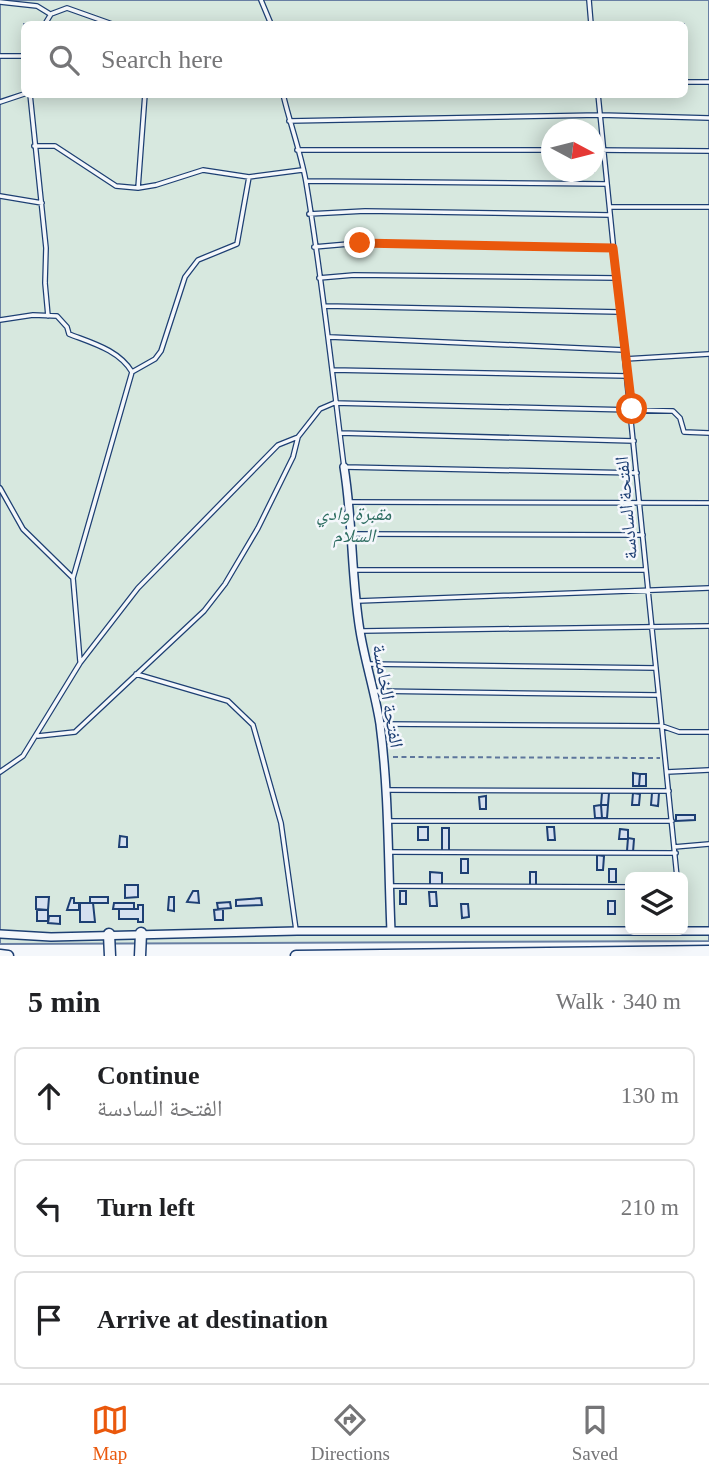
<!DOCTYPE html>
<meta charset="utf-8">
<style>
:root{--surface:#fff;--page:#f6f6f6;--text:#202124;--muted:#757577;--line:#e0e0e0;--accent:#ea580c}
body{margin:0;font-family:"Times New Roman","Noto Naskh Arabic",serif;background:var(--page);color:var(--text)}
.controls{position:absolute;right:21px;bottom:21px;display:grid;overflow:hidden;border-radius:10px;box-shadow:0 4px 18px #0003}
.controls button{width:63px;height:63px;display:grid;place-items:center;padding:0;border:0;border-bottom:2px solid var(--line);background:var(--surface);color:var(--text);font:35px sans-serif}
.compass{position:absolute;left:541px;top:119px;width:63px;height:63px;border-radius:50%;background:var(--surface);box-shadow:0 4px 18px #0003;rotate:97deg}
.stop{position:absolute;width:21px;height:21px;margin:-16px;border:5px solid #ea580c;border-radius:50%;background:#fff}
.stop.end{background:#ea580c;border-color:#fff;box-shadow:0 2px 7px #0008}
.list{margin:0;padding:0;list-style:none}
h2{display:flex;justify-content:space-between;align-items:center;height:91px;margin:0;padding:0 28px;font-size:30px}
h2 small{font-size:23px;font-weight:400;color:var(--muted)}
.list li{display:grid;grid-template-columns:46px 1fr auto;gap:21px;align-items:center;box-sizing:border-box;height:98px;margin:0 14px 14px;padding:0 14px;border:2px solid var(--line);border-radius:10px}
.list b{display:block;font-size:26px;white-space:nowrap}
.list p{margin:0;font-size:23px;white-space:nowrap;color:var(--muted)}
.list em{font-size:23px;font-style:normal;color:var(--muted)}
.icon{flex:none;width:38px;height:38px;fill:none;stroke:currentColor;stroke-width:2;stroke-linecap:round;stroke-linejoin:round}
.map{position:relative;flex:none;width:709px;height:956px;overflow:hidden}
.search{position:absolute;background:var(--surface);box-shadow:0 4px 18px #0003;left:21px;right:21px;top:21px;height:77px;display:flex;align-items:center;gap:18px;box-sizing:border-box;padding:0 24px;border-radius:10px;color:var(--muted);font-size:26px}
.sheet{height:427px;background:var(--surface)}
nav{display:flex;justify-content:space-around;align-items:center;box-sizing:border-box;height:98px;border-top:2px solid var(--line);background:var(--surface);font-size:19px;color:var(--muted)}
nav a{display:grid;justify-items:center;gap:4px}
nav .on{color:var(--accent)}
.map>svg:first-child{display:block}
</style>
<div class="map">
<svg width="709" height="956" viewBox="0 0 709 956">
<rect width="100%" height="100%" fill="#f4f7fb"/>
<path fill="#d7e8df" stroke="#687fa3" stroke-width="2" fill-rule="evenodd" d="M0 0H709V941L0 944ZM24 24H684V94H24ZM552 130H594V172H552ZM630 877H683V930H630Z"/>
<path fill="#d5e0f0" stroke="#1d3f73" stroke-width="2" d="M633 773 640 774 639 786H633Z
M640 774H646V786H639Z
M602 793H609L608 805H601Z
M633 793 640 794 639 805H632Z
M652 793H659L658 806 651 805Z
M486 796V809H480L479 797Z
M601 805H608L607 818H602Z
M601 805 602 818H595L594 806Z
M676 815H695V820L676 821Z
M418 827H428V840H418Z
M547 827H554L555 840H548Z
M442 828H449V852H442Z
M620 829 628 830V839H619Z
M120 836 127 837V847H119Z
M628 838 634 839 633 852 627 851Z
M597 855 604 856 603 870H597Z
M461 859H468V873H461Z
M609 869H616V882H609Z
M430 872 442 873V885H430Z
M530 872H536V885H530Z
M125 885H138V897L125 898Z
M193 891H198L199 903 187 902Z
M400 891H406V904H400Z
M429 892H436L437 906H430Z
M36 897H49L48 910 36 909Z
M90 897H108V903H90Z
M169 897H174V911L168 910Z
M71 898H74V903H79V910H67Z
M261 898 262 905 236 906V900Z
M608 901H615V914H608Z
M230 902 231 908 218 909 217 903Z
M80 903H93L95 922H80Z
M114 903H134V909H113Z
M461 904H468L469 917 462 918Z
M138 905H143V922H138V919H119V909H138Z
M223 909V920H215L214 910Z
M37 910H48V921H37Z
M49 916H60V924L48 923Z"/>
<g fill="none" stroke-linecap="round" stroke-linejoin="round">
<defs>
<path id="lane" d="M261 0 271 24
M589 0 591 24
M0 2 37 6 50 14
M45 24 51 14 67 8 112 24
M0 56H24
M684 82H709
M30 94 46 248 45 283 48 316
M283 94C290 124 301 153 306 182 322 277 332 372 344 467L637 473
M598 94 677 877
M0 102 24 94
M289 121 600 115 709 118
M34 146H55L116 186 138 188 156 185 203 170 249 177 302 170
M297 150H552
M594 150 709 151
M306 181 607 184
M138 188 145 94
M0 196 42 203
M610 207H709
M309 214 365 211 610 215
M314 247 360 243 612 248
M319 278 354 275 617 278
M325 306 620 312
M0 320 33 315 57 316 67 327 69 334C92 343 119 350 132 372L73 578
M330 337 624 350
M625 359 709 354
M332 370 627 376
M132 372 155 359 161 351 185 277 198 260 237 244 249 177
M340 433 634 441
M0 488 23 529 73 578 80 661
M350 502 709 503
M352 534 643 535
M355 570H646
M358 601 709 588
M362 631 709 626
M369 664 656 668
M136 674 228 701 253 725 281 823 296 930
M374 691 658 695
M382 724 662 726 679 732H709
M38 736 75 732 204 611 225 584 258 528 293 457 298 437
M0 772 23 756 80 663 138 588 278 445 298 437 320 409 334 403 673 411 680 418 684 432 709 433
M667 772 709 770
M388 790 669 791
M388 821H672
M674 847 709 844
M390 852 676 853
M391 886 630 887"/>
<path id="street" d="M344 467C353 521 351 577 360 631 365 662 375 692 380 724 389 793 388 862 391 931
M0 934 51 937 297 931H709"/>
<path id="secondary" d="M109 934 110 956
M0 955 8 956
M140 956 141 933
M296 956 709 951"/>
</defs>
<use href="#lane" stroke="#1d3f73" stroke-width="6"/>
<use href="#street" stroke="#1d3f73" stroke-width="10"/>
<use href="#secondary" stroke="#1d3f73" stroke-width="13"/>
<path stroke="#5e769c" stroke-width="2" stroke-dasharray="5 3.5" stroke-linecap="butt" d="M393 757 660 758"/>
<use href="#lane" stroke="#f4f7fb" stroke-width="3.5"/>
<use href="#street" stroke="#f4f7fb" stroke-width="7"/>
<use href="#secondary" stroke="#f4f7fb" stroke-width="10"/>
</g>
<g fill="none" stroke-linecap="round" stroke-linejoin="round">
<path stroke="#ea580c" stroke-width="9" d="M360 243 613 248 632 409"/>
</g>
<g text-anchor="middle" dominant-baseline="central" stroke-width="5" stroke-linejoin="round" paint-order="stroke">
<g font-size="19" fill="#1d3f73" stroke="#f4f7fb">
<text transform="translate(626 508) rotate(-95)">الفتحة السادسة</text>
<text transform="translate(388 696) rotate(80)">الفتحة الخامسة</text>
</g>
<g font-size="19" font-style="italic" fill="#2c6c60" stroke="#f4f7fb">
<text x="354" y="513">مقبرة وادي<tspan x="354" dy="22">السلام</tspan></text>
</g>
</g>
</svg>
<div class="controls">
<button><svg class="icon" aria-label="layers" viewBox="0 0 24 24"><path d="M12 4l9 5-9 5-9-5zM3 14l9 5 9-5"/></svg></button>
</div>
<svg class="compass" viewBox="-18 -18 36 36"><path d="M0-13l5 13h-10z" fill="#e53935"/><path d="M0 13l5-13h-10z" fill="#757577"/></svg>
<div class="stop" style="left:632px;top:409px"></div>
<div class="stop end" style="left:360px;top:243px"></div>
<div class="search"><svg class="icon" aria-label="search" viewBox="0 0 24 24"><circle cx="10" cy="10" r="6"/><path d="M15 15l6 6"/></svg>Search here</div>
</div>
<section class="sheet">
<h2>5 min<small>Walk · 340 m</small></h2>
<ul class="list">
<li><svg class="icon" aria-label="ahead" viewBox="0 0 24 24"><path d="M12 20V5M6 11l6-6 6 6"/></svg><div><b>Continue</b><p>الفتحة السادسة</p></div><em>130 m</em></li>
<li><svg class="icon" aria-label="left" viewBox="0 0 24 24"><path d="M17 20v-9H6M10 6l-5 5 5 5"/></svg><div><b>Turn left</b></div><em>210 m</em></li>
<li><svg class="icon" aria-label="arrive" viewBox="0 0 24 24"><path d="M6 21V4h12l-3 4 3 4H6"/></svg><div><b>Arrive at destination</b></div></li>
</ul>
</section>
<nav>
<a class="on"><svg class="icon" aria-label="map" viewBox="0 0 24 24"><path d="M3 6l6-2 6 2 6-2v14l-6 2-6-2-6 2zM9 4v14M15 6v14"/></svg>Map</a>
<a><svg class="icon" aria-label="directions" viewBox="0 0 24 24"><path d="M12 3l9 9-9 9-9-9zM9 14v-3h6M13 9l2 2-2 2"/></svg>Directions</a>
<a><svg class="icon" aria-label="saved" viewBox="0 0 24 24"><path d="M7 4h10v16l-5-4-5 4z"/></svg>Saved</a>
</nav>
